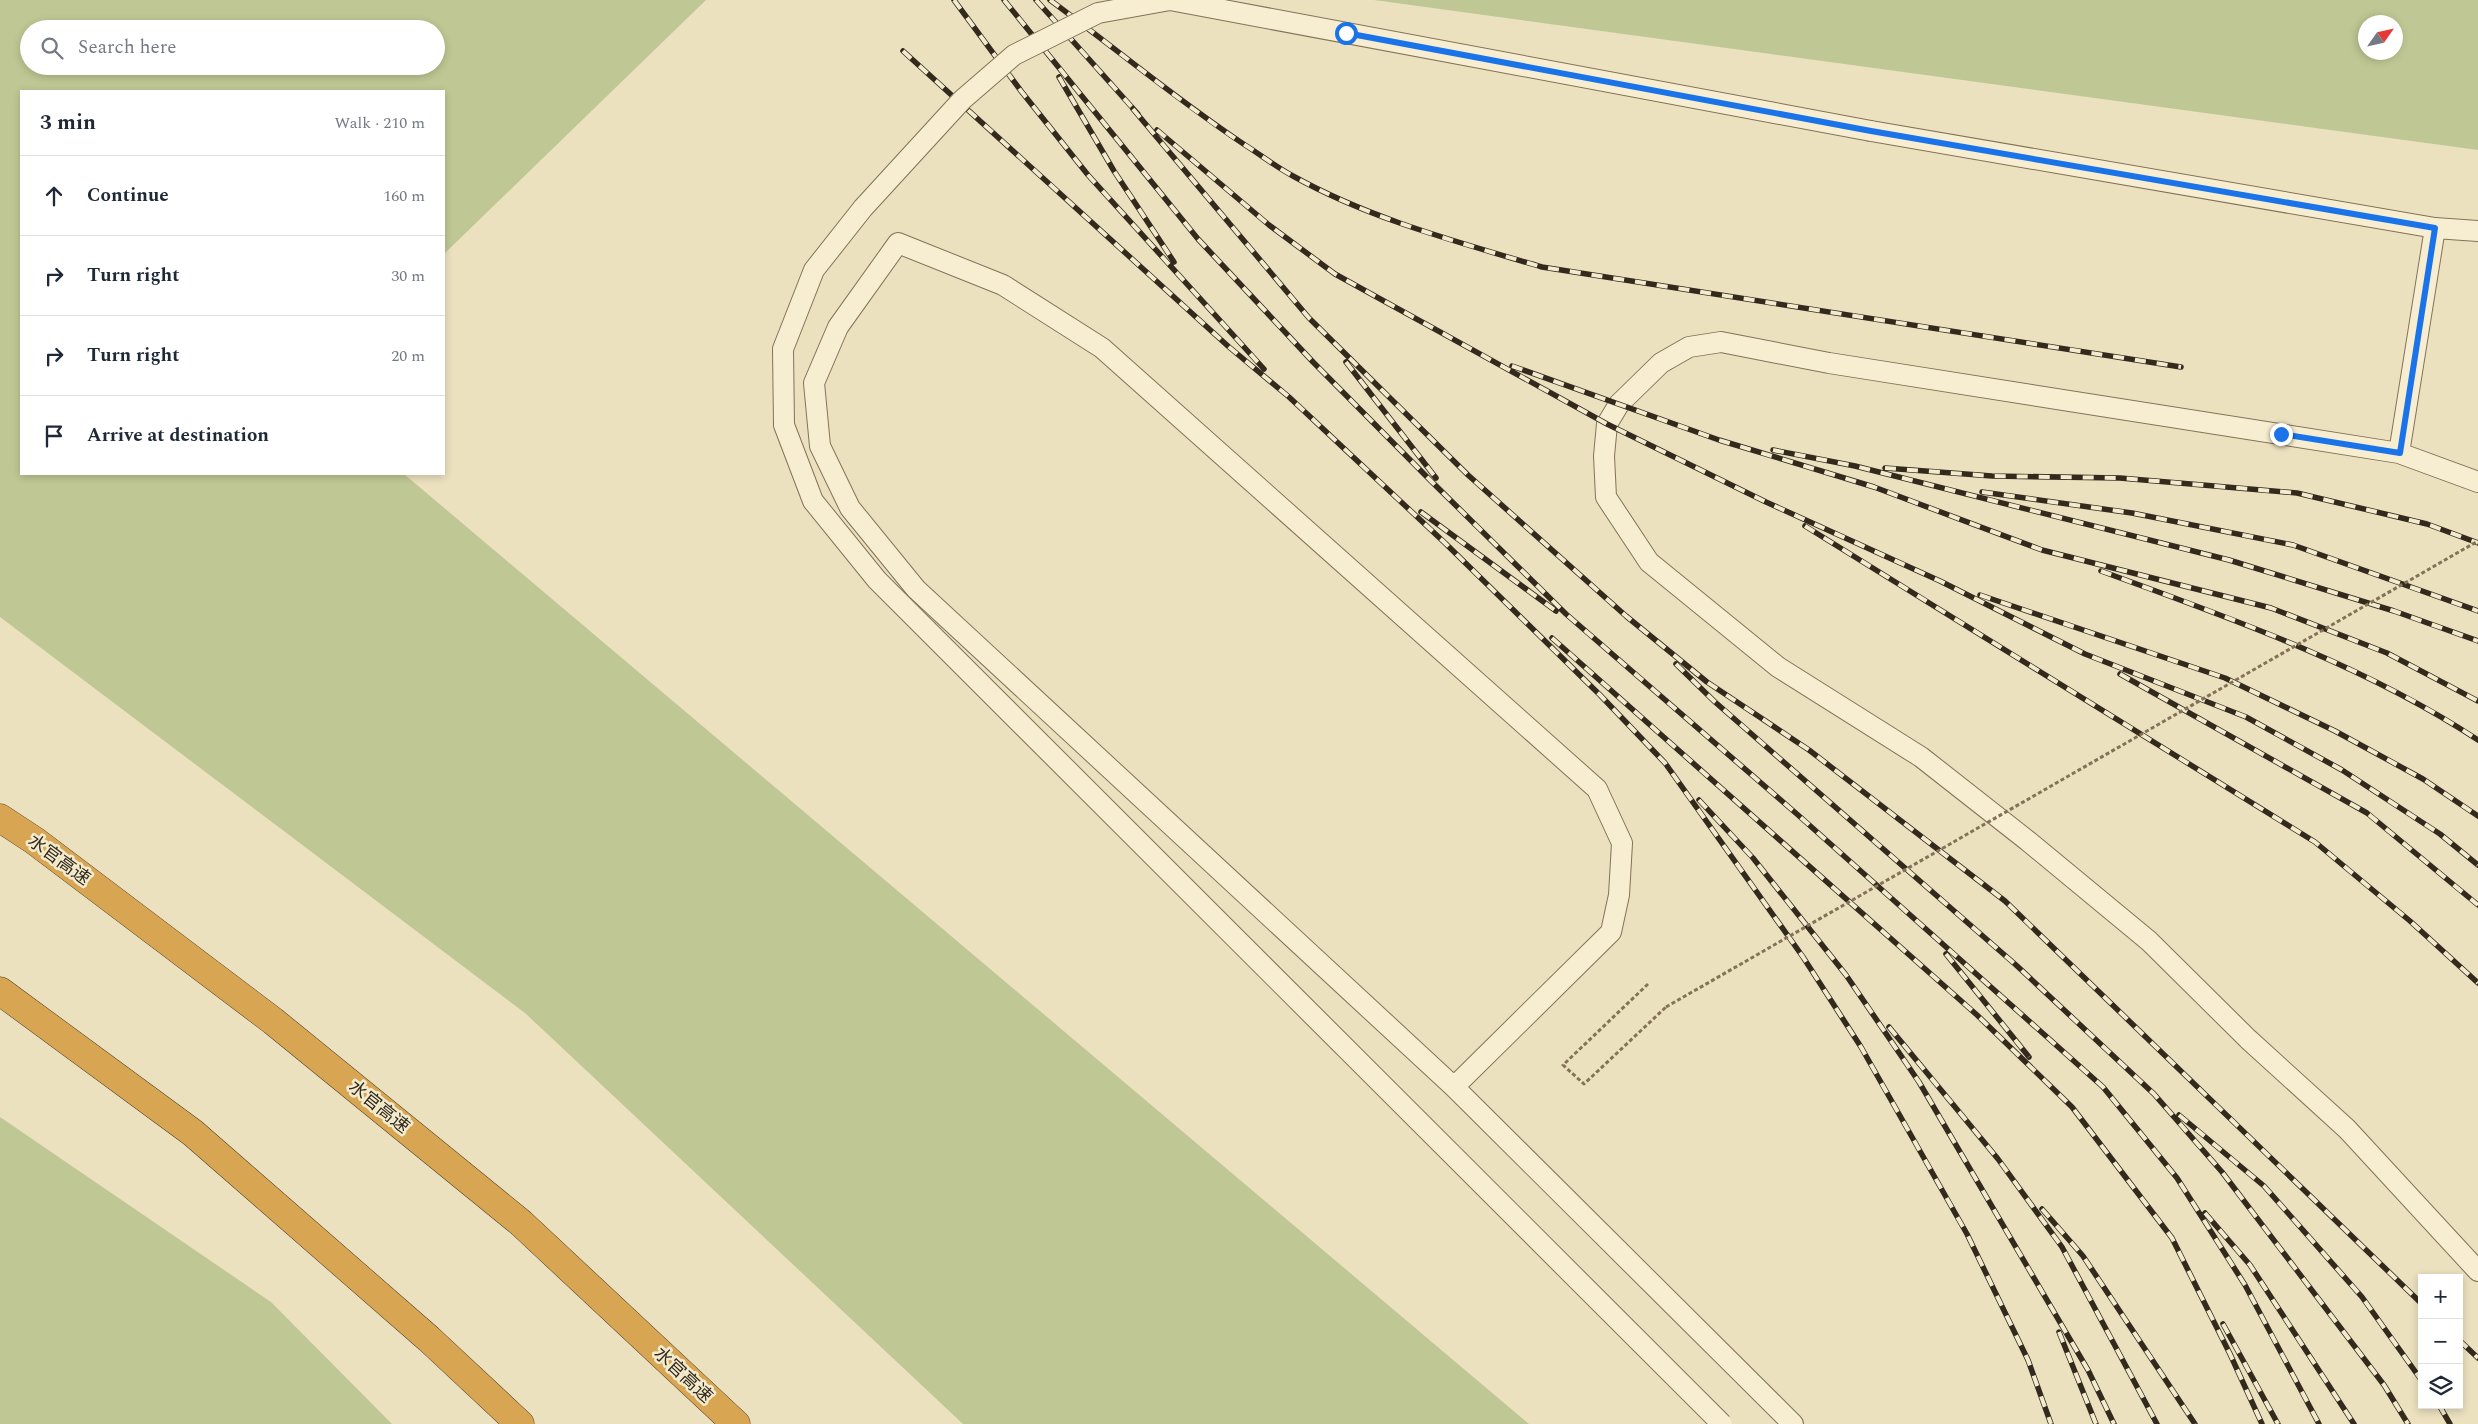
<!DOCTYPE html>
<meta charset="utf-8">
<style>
:root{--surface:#fff;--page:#f6f6f7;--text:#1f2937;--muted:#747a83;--line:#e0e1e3}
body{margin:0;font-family:Spectral,"Noto Sans SC",serif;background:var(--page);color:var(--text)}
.controls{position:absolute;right:15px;bottom:15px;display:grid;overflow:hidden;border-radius:0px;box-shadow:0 2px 8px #0003}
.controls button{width:45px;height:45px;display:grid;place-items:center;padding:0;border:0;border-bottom:1px solid var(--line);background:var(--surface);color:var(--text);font:25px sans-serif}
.compass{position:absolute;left:2358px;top:15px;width:45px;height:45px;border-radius:50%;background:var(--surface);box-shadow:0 2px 8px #0003;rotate:56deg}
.stop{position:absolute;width:15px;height:15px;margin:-11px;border:4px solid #1a73e8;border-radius:50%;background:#fff}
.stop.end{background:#1a73e8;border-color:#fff;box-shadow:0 1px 5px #0008}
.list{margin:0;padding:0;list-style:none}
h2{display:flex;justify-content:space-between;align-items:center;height:65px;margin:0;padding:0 20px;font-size:21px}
h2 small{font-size:16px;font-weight:400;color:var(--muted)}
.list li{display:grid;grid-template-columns:32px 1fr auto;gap:15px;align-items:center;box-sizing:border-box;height:80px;padding:0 20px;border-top:1px solid var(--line)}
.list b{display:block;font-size:19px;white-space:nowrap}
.list em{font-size:16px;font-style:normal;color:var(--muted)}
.icon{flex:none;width:28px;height:28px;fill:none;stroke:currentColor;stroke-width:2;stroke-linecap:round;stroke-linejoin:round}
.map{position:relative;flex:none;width:2478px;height:1424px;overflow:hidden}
.search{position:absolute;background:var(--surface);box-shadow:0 2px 8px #0003;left:20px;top:20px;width:425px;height:55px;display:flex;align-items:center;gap:12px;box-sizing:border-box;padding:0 18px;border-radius:28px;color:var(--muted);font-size:19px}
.panel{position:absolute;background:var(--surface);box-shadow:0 2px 8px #0003;left:20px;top:90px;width:425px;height:385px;border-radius:0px}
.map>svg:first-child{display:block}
</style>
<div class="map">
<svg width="2478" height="1424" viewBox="0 0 2478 1424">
<rect width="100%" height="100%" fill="#ebe1bf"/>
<path fill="#bfc894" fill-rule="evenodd" d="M0 0H706L444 254V91H21V474H404L1529 1424H963L525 1013 0 617ZM29 29H436V66H29Z
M1374 0H2478V150ZM2366 22H2396V52H2366Z
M0 1117 271 1302 392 1424H0Z"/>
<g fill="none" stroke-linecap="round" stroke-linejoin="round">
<defs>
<path id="lane" d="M1871 131 2435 228 2478 231
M2399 453 2435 228
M2478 482 2399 453 1829 363 1721 342 1689 347 1661 363 1619 404 1607 424 1604 456 1606 497 1649 562 1778 667 1921 757 2028 841 2149 941 2248 1039 2347 1129 2478 1271
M1454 1087 1611 932 1619 895 1622 843 1597 789 1102 348 1003 285 898 243 838 327 814 383 820 446 850 508 916 589 1454 1087 1793 1424"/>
<path id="highway" d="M0 818 35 841 273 1021 521 1223 736 1424
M0 991 193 1133 429 1339 520 1424"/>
</defs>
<use href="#lane" stroke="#837258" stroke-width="22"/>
<use href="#highway" stroke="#50402d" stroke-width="29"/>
<path stroke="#837258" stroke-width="3" stroke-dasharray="4 2.5" stroke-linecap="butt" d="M1648 984 1563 1065 1584 1084 1666 1007"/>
<use href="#lane" stroke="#f7eed1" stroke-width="20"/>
<use href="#highway" stroke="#d8a652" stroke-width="28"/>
<defs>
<path id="rail" d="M954 0 1021 91 1088 175 1264 369
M1004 0 1198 239 1313 362 1431 481 1566 614 1798 815 2103 1087 2177 1178 2245 1285 2319 1424
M1036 0 1138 114
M1050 0C1115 48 1177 100 1245 145 1261 155 1276 167 1293 176 1370 219 1458 242 1542 267L2181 367
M903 51 1229 347 1289 397 1445 543 1600 695 1665 763 1803 957 1861 1047 1967 1234 2028 1360 2051 1424
M1059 77 1114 171 1174 262
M1133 109 1309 318 1468 475 1626 616 1707 682 1809 750 2005 901 2422 1304
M1157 130 1269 225 1335 274 1607 424 1766 502 1940 581 2085 654 2246 717 2342 770 2440 834 2478 865
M1346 362 1436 478
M1512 366 1719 440 1874 487 2042 550 2271 608 2387 653 2478 701
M1773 450 1855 466 2229 560 2394 611 2478 641
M1885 468 1992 476 2120 478 2297 493 2427 524 2478 543
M1982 492 2132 513 2293 545 2478 611
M1421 512 1556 611
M1805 526 2315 842 2410 921 2478 983
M2101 571C2227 617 2365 665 2478 740
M1980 595 2225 678 2335 731 2423 779 2478 816
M1552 638 1977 1015 2072 1107 2172 1238 2230 1354 2262 1424
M1676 664 1715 702 2016 965 2154 1094 2222 1172 2384 1385 2408 1424
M2120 674 2367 813 2478 905
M1699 800 1753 858 1846 975 1919 1082 2088 1370 2114 1424
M1946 954 2029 1057
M1889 1027 1998 1159 2062 1247 2157 1424
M2179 1115 2264 1186 2362 1297 2422 1381
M2042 1209 2083 1256 2195 1424
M2205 1213 2250 1265 2354 1424
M2223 1324 2278 1424
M2059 1332 2096 1424
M2459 1340 2478 1358
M2439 1405 2450 1424"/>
</defs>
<use href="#rail" stroke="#33291c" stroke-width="5.5"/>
<use href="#rail" stroke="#f3ebce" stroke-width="4" stroke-dasharray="11" stroke-linecap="butt"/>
<defs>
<path id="lane-bridge" d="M1722 1424 877 580 813 501 784 425 783 349 814 270 863 208 962 100 1014 55 1098 13 1170 0 1871 131"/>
</defs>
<use href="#lane-bridge" stroke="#837258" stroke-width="22" stroke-linecap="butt"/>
<path stroke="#837258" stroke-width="3" stroke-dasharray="4 2.5" stroke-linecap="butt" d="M1666 1007 2478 541"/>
<use href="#lane-bridge" stroke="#f7eed1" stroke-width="20"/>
</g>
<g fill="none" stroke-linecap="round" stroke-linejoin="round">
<path stroke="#1a73e8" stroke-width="6" d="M1346 33 1871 131 2435 228 2400 453 2281 434"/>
</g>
<g text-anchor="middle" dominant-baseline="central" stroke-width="5" stroke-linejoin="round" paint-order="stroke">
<g font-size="18" fill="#33291c" stroke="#f3ebce">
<text transform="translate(59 860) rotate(36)">水官高速</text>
<text transform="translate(379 1107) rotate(39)">水官高速</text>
<text transform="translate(683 1375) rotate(43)">水官高速</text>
</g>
</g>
</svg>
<div class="controls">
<button>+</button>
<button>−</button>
<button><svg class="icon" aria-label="layers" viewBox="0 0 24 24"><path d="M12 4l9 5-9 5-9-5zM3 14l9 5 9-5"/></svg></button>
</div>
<svg class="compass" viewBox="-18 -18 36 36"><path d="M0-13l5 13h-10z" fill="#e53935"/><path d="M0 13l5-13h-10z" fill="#747a83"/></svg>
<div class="stop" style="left:1346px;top:33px"></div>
<div class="stop end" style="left:2281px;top:434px"></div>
<div class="search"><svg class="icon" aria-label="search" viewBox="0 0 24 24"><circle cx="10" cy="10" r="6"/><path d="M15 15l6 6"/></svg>Search here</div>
<section class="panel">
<h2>3 min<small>Walk · 210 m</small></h2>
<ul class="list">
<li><svg class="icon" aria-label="ahead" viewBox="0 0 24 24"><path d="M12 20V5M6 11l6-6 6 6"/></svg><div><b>Continue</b></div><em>160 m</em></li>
<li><svg class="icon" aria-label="right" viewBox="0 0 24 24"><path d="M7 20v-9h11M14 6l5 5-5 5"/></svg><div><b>Turn right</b></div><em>30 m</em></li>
<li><svg class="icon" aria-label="right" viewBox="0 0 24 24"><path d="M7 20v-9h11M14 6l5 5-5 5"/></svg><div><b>Turn right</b></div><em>20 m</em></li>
<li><svg class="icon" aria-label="arrive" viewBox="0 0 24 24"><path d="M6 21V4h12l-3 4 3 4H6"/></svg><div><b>Arrive at destination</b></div></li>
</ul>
</section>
</div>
